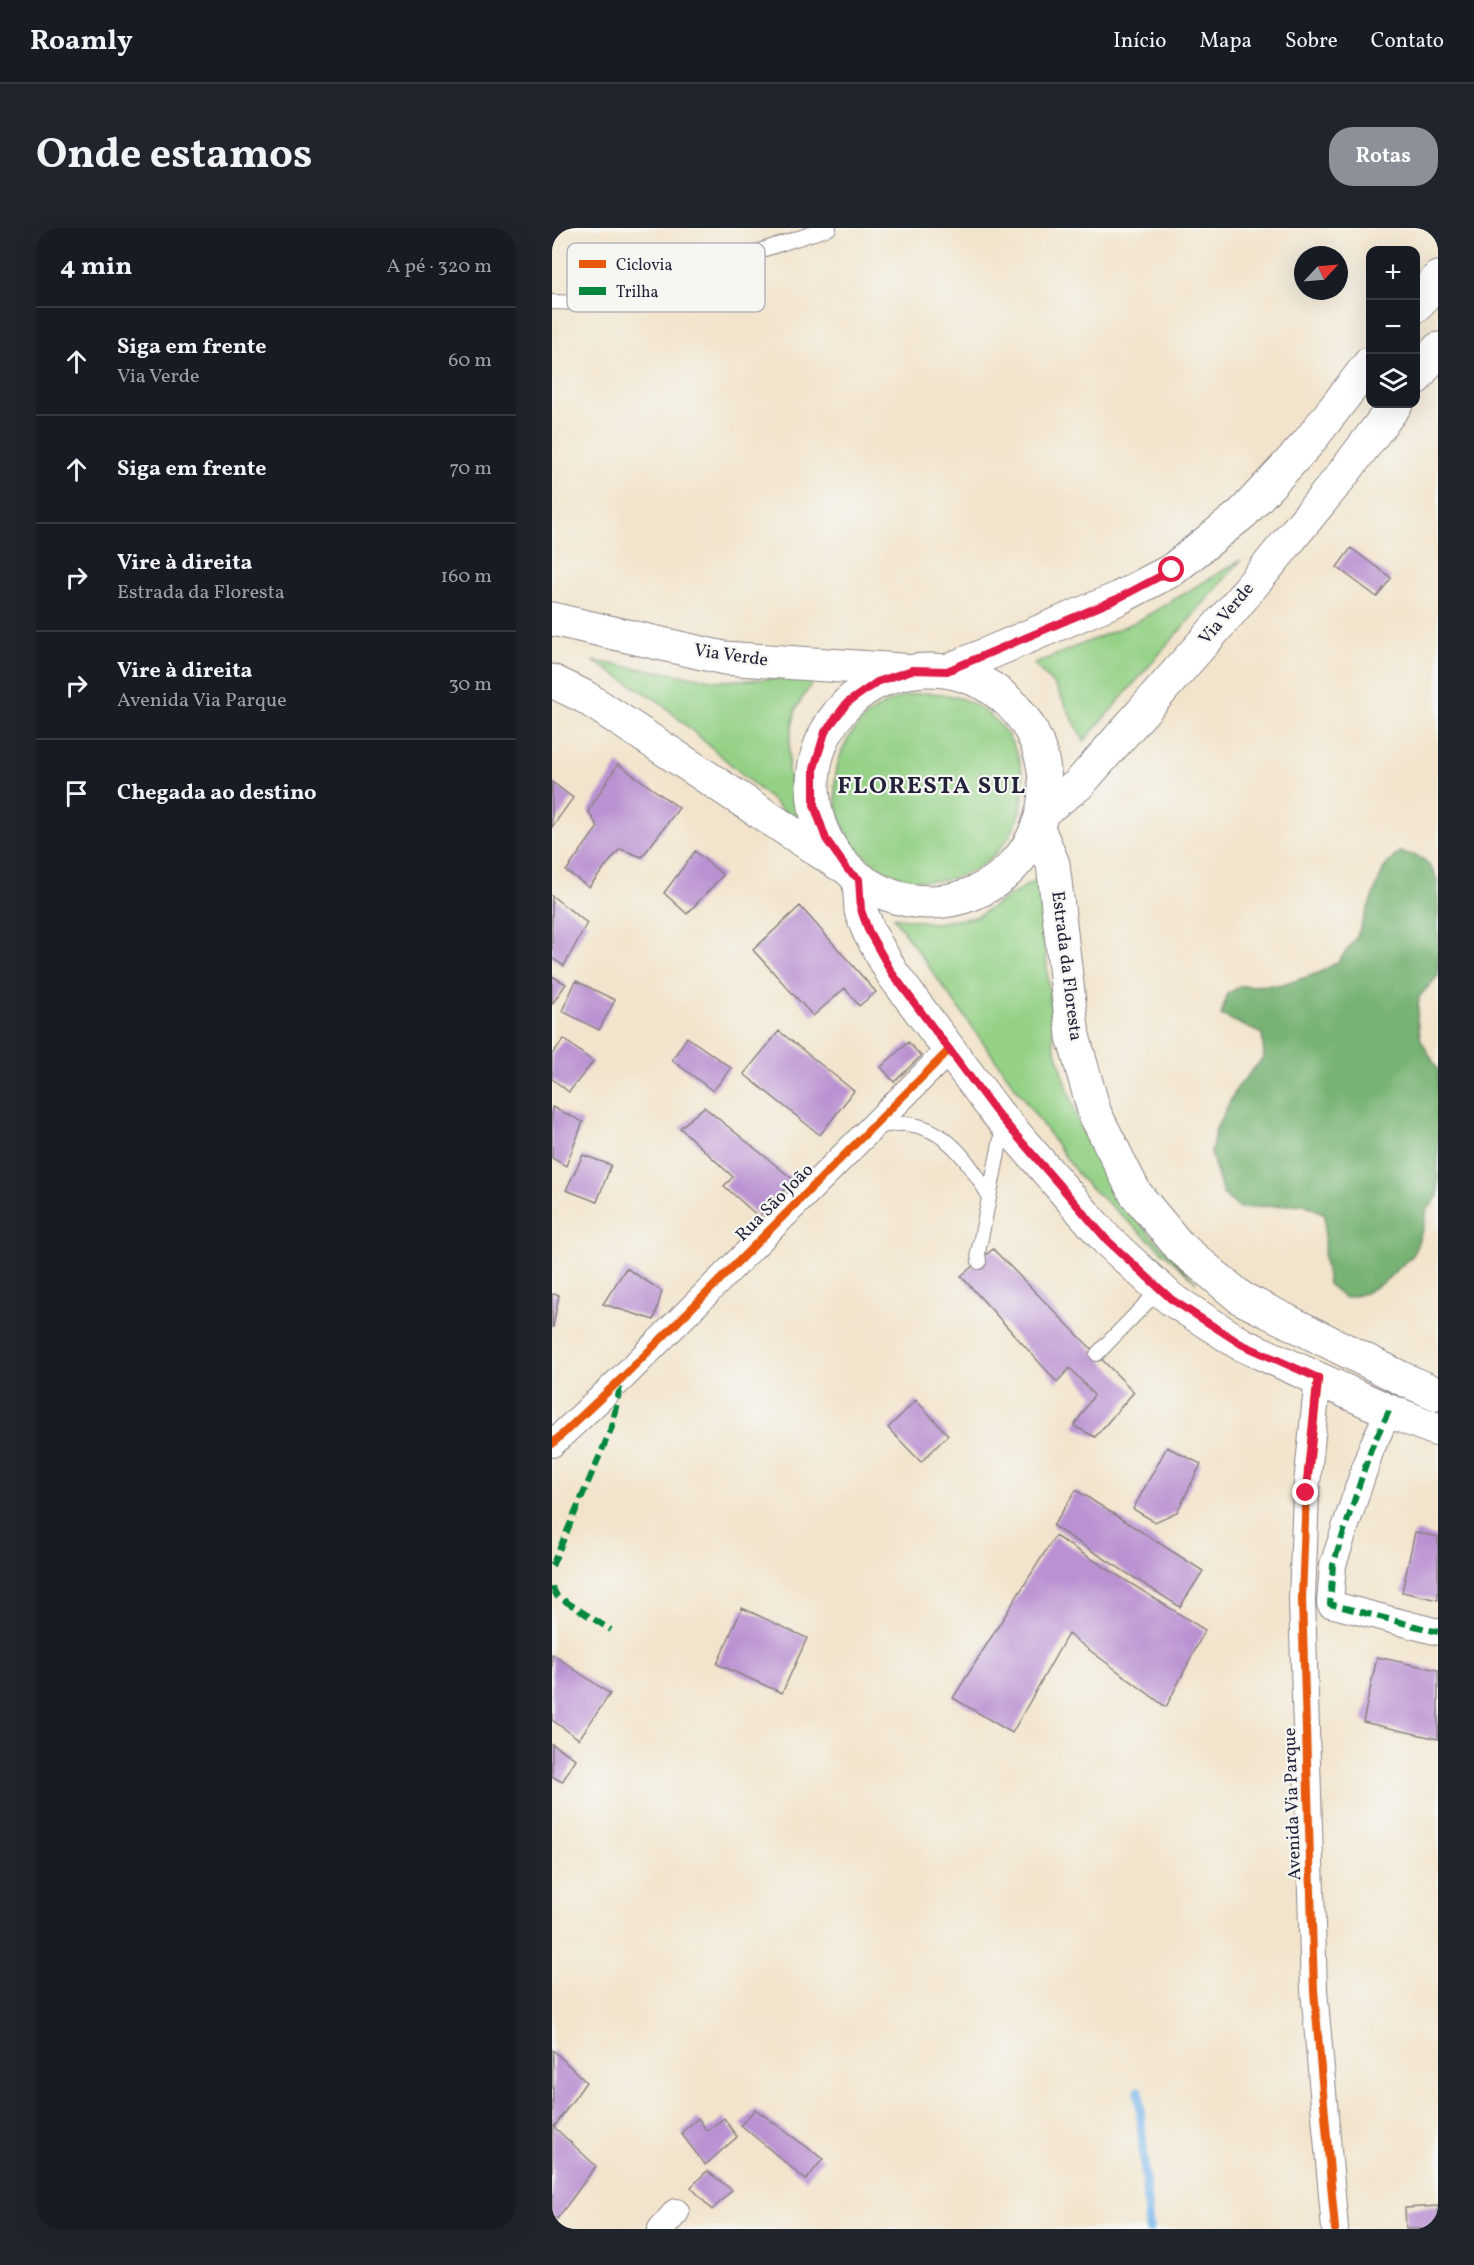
<!DOCTYPE html>
<html lang="pt">
<meta charset="utf-8">
<style>
:root{--surface:#171b24;--page:#20242c;--text:#f1f3f6;--muted:#9ea1a6;--line:#363941;--accent:#8c9099}
body{margin:0;font-family:Vollkorn,serif;background:var(--page);color:var(--text)}
.controls{position:absolute;right:18px;top:18px;display:grid;overflow:hidden;border-radius:12px;box-shadow:0 6px 24px #0002}
.controls button{width:54px;height:54px;display:grid;place-items:center;padding:0;border:0;border-bottom:2px solid var(--line);background:var(--surface);color:var(--text);font:30px sans-serif}
.compass{position:absolute;left:742px;top:18px;width:54px;height:54px;border-radius:50%;background:var(--surface);box-shadow:0 6px 24px #0002;rotate:64deg}
.stop{position:absolute;width:18px;height:18px;margin:-14px;border:4px solid #e11d48;border-radius:50%;background:#fff}
.stop.end{background:#e11d48;border-color:#fff;box-shadow:0 2px 6px #0008}
.list{margin:0;padding:0;list-style:none}
h2{display:flex;justify-content:space-between;align-items:center;height:78px;margin:0;padding:0 24px;font-size:26px}
h2 small{font-size:20px;font-weight:400;color:var(--muted)}
.list li{display:grid;grid-template-columns:39px 1fr auto;gap:18px;align-items:center;box-sizing:border-box;height:108px;padding:0 24px;border-top:2px solid var(--line)}
.list b{display:block;font-size:22px;white-space:nowrap}
.list p{margin:0;font-size:20px;white-space:nowrap;color:var(--muted)}
.list em{font-size:20px;font-style:normal;color:var(--muted)}
.icon{flex:none;width:33px;height:33px;fill:none;stroke:currentColor;stroke-width:2;stroke-linecap:round;stroke-linejoin:round}
.map{position:relative;flex:none;width:886px;height:2001px;overflow:hidden;border-radius:24px}
header{display:flex;align-items:center;gap:36px;box-sizing:border-box;height:84px;padding:0 30px;background:var(--surface);border-bottom:2px solid var(--line)}
header strong{font-size:28px}
nav{display:flex;gap:33px;margin-inline-start:auto;font-size:21px}
.intro{display:flex;align-items:center;justify-content:space-between;box-sizing:border-box;height:144px;padding:0 36px}
h1{margin:0;font-size:42px}
.button{padding:15px 27px;border-radius:24px;background:var(--accent);color:#fff;font-size:21px;font-weight:700}
main{display:flex;gap:36px;padding:0 36px}
aside{flex:1;background:var(--surface);border-radius:24px;box-shadow:0 6px 24px #0002}
.map>svg:first-child{display:block}
</style>
<header>
<strong>Roamly</strong>
<nav><a>Início</a><a>Mapa</a><a>Sobre</a><a>Contato</a></nav>
</header>
<div class="intro"><h1>Onde estamos</h1><a class="button">Rotas</a></div>
<main>
<aside>
<h2>4 min<small>A pé · 320 m</small></h2>
<ul class="list">
<li><svg class="icon" aria-label="ahead" viewBox="0 0 24 24"><path d="M12 20V5M6 11l6-6 6 6"/></svg><div><b>Siga em frente</b><p>Via Verde</p></div><em>60 m</em></li>
<li><svg class="icon" aria-label="ahead" viewBox="0 0 24 24"><path d="M12 20V5M6 11l6-6 6 6"/></svg><div><b>Siga em frente</b></div><em>70 m</em></li>
<li><svg class="icon" aria-label="right" viewBox="0 0 24 24"><path d="M7 20v-9h11M14 6l5 5-5 5"/></svg><div><b>Vire à direita</b><p>Estrada da Floresta</p></div><em>160 m</em></li>
<li><svg class="icon" aria-label="right" viewBox="0 0 24 24"><path d="M7 20v-9h11M14 6l5 5-5 5"/></svg><div><b>Vire à direita</b><p>Avenida Via Parque</p></div><em>30 m</em></li>
<li><svg class="icon" aria-label="arrive" viewBox="0 0 24 24"><path d="M6 21V4h12l-3 4 3 4H6"/></svg><div><b>Chegada ao destino</b></div></li>
</ul>
</aside>
<div class="map">
<svg width="886" height="2001" viewBox="0 0 886 2001">
<rect width="100%" height="100%" fill="#f6f6f2"/>
<filter id="ink" filterUnits="userSpaceOnUse"><feTurbulence type="fractalNoise" baseFrequency=".0167" numOctaves="2"/><feDisplacementMap in="SourceGraphic" scale="12" xChannelSelector="R" yChannelSelector="G"/><feConvolveMatrix kernelMatrix="1 2 1 2 8 2 1 2 1" color-interpolation-filters="sRGB"/></filter>
<filter id="wash" filterUnits="userSpaceOnUse"><feTurbulence type="fractalNoise" baseFrequency=".008" numOctaves="4" result="noise"/><feDisplacementMap in="SourceGraphic" scale="24" xChannelSelector="R" yChannelSelector="G"/><feGaussianBlur stdDeviation="1.35" result="paint"/><feColorMatrix in="noise" values="0 0 0 0 0 0 0 0 0 0 0 0 0 0 0 0 0 1.4 0 .05"/><feComposite in="paint" operator="in"/></filter>
<g filter="url(#wash)">
<rect width="100%" height="100%" fill="#f2e4cc"/>
<path fill="#94d186" stroke="#5b7a60" stroke-width="1.5" d="M689 332 532 513 504 459 482 436 586 393Z
M41 433 167 453 264 449 244 480 238 509 236 543 246 595 105 472Z
M283 559a94 94 0 1 1 188 0a94 94 0 1 1-188 0Z
M487 650 502 817 528 899 564 964 596 1004 644 1054 530 952 341 689 382 695 424 689Z"/>
<path fill="#77b373" stroke="#4c6a57" stroke-width="1.5" d="M847 624C871 628 875 630 886 653V748L867 769 865 792 869 812 886 842V968L875 982 871 1001 861 1027 831 1055 813 1065 793 1070 776 1056 772 1030 773 986 752 976 687 980 671 966 659 925 664 901 685 860 712 829 710 806 669 787 675 766 689 758 731 757 769 744 787 733 805 708 832 640Z"/>
<g fill="none" stroke-linecap="round" stroke-linejoin="round">
<path stroke="#7ab7ed" stroke-width="9" d="M587 1863 597 2001"/>
</g>
<g id="blocks">
<path fill="#ba92d2" d="M799 320 839 350 825 369 785 339Z
M66 536 127 580 90 629 68 621 37 659 14 643 46 599 36 583Z
M0 554 21 570 0 599Z
M143 623 171 647 135 686 112 665Z
M0 668 35 695 12 738 0 730Z
M248 678 324 764 307 778 293 760 261 788 201 722Z
M0 748 14 756 0 776Z
M24 753 63 772 47 802 10 783Z
M227 803 302 863 268 907 192 846Z
M135 809 179 840 161 863 120 832Z
M12 811 41 834 17 864 0 851V826Z
M356 814 369 828 342 854 329 839Z
M0 879 31 894 14 938 0 930Z
M152 879 242 952 207 989 172 958 181 949 128 900Z
M31 927 59 937 45 974 14 962Z
M441 1021 582 1164 543 1209 522 1198 542 1167 518 1140 505 1154 409 1048Z
M74 1040 110 1063 102 1092 51 1076Z
M0 1066 7 1067 1 1099H0Z
M364 1172 396 1207 369 1234 336 1200Z
M615 1219 649 1236 625 1284 603 1294 581 1281Z
M524 1262 651 1343 628 1379 501 1298Z
M863 1304 886 1309V1372L850 1364Z
M503 1308 653 1402 614 1479 516 1406 460 1505 401 1470Z
M190 1380 255 1410 230 1465 165 1436Z
M0 1426 58 1466 27 1511 0 1492Z
M825 1429 886 1442V1511L811 1494Z
M0 1516 24 1531 10 1554 0 1548Z
M1 1822 34 1854 2 1899 44 1938 5 1991 0 1987Z
M203 1881 271 1931 254 1952 189 1897Z
M146 1890 155 1903 172 1890 185 1909 153 1937 129 1905Z
M155 1943 180 1962 160 1982 139 1959Z
M886 1978V2001H854L853 1980Z"/>
</g>
</g>
<g filter="url(#ink)">
<use href="#blocks" fill-opacity="0" stroke="#8a8384" stroke-width="1.5"/>
<g fill="none" stroke-linecap="round" stroke-linejoin="round">
<defs>
<path id="lane" d="M0 74 30 75 97 59 277 0
M322 899C332 898 344 895 354 896 394 899 418 935 436 966
M427 1034 426 1025 452 895
M545 1126 608 1061"/>
<path id="street" d="M766 1150 754 1265 750 1371 762 1762 783 2001
M837 1183 819 1221 781 1337 778 1376 886 1404
M0 1216 70 1150 397 822
M109 2001 124 1984"/>
<path id="secondary" d="M486 600 501 636 521 808 543 886 583 965 627 1018 689 1070 851 1151 886 1166
M307 651 309 683 317 704 340 745 444 884 555 1012 619 1071 689 1116 837 1183 886 1202"/>
<path id="primary" d="M864 78 886 50
M864 150 886 121
M0 391 172 430 349 442
M261 558a116 116 0 1 1 232 0a116 116 0 1 1-232 0Z
M395 443 565 371 620 342 691 285 755 216 818 135
M0 453 33 469 287 636
M491 583 526 557 680 382 787 251 844 176"/>
</defs>
<use href="#lane" stroke="#8a8384" stroke-width="16"/>
<use href="#street" stroke="#8a8384" stroke-width="28"/>
<use href="#secondary" stroke="#8a8384" stroke-width="35"/>
<use href="#primary" stroke="#8a8384" stroke-width="35"/>
<use href="#lane" stroke="#fff" stroke-width="14"/>
<use href="#street" stroke="#fff" stroke-width="26"/>
<use href="#secondary" stroke="#fff" stroke-width="33"/>
<use href="#primary" stroke="#fff" stroke-width="33"/>
<path stroke="#00873e" stroke-width="6" stroke-dasharray="12 6" stroke-linecap="butt" d="M837 1183 819 1221 781 1337 778 1376 886 1404
M0 1338 60 1199 69 1153
M0 1359 5 1368 59 1402"/>
<defs>
<path id="cycleway" d="M766 1150 754 1265 750 1371 762 1762 783 2001
M0 1216 70 1150 397 822"/>
</defs>
<use href="#cycleway" stroke="#f6f6f2" stroke-width="11"/>
<use href="#cycleway" stroke="#e8590c" stroke-width="8"/>
</g>
</g>
<g fill="none" stroke-linecap="round" stroke-linejoin="round" filter="url(#ink)">
<path stroke="#e11d48" stroke-width="8" d="M620 342 565 371 395 443 360 442 325 454 295 475 273 504 262 540V577L274 611 296 642 307 651 309 682 317 704 340 745 444 884 555 1012 619 1071 689 1116 766 1150 754 1265"/>
</g>
<g text-anchor="middle" dominant-baseline="central" stroke-width="4.5" stroke-linejoin="round" paint-order="stroke">
<g font-size="18" fill="#22223b" stroke="#f6f6f2">
<text transform="translate(675 386) rotate(-50)">Via Verde</text>
<text transform="translate(179 428) rotate(8)">Via Verde</text>
<text transform="translate(514 738) rotate(83)">Estrada da Floresta</text>
<text transform="translate(223 975) rotate(-45)">Rua São João</text>
<text transform="translate(741 1576) rotate(-92)">Avenida Via Parque</text>
</g>
<g font-size="24" font-weight="bold" letter-spacing="1.5" fill="#22223b" stroke="#f6f6f2">
<text x="380" y="559">FLORESTA SUL</text>
</g>
</g>
<rect x="15" y="15" width="198" height="69" rx="9" fill="#f6f6f2" stroke="#b6b6bb" stroke-width="1.5"/>
<rect x="27" y="32" width="27" height="8" fill="#e8590c"/>
<rect x="27" y="59" width="27" height="8" fill="#00873e"/>
<g font-size="16" fill="#22223b">
<text x="64" y="42">Ciclovia</text>
<text x="64" y="69">Trilha</text>
</g>
</svg>
<div class="controls">
<button>+</button>
<button>−</button>
<button><svg class="icon" aria-label="layers" viewBox="0 0 24 24"><path d="M12 4l9 5-9 5-9-5zM3 14l9 5 9-5"/></svg></button>
</div>
<svg class="compass" viewBox="-18 -18 36 36"><path d="M0-13l5 13h-10z" fill="#e53935"/><path d="M0 13l5-13h-10z" fill="#9ea1a6"/></svg>
<div class="stop" style="left:620px;top:342px"></div>
<div class="stop end" style="left:754px;top:1265px"></div>
</div>
</main>
